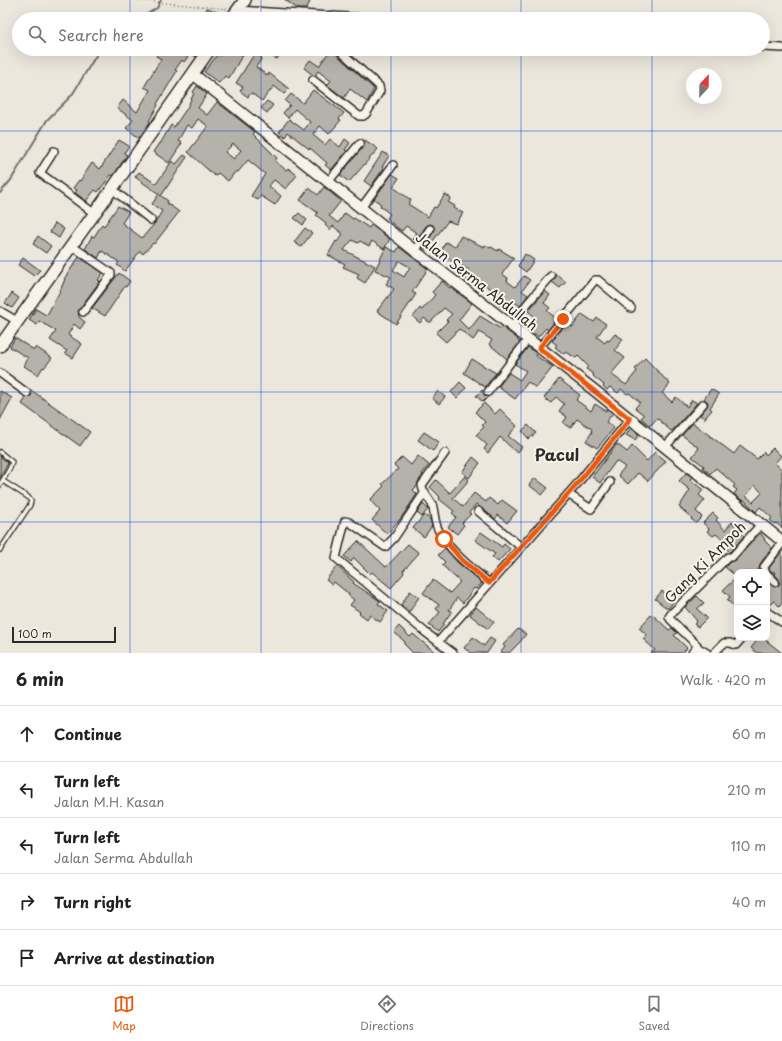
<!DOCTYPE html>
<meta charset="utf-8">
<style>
:root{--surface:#fff;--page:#f6f6f6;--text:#222;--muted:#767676;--line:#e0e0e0;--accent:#ea580c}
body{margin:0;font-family:"Playpen Sans",sans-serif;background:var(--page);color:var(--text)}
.controls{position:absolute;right:12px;bottom:12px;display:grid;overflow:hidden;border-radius:8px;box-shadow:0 4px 16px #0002}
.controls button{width:36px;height:36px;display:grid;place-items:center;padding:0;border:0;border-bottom:1px solid var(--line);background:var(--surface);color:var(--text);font:20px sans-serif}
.compass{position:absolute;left:686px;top:68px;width:36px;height:36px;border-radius:50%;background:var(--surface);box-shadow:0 4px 16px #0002;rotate:22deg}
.scale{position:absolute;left:12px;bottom:10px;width:104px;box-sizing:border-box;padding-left:4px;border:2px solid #2b2b2b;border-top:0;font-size:11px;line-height:14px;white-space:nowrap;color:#2b2b2b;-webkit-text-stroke:3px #f7f3e8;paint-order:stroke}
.stop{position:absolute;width:12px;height:12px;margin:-9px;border:3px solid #ea580c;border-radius:50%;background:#fff}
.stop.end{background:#ea580c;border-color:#fff;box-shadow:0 1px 4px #0008}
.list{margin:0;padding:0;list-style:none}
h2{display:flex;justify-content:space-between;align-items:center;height:52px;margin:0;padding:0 16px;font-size:17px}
h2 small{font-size:13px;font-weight:400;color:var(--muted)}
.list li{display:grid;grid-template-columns:26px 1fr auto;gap:12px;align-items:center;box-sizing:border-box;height:56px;padding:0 16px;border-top:1px solid var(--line)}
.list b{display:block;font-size:15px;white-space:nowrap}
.list p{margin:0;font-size:13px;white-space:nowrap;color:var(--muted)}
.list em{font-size:13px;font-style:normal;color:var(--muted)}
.icon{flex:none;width:22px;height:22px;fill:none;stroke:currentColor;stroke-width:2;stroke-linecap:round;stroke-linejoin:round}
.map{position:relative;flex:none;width:782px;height:653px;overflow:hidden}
.search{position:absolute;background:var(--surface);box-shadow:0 4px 16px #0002;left:12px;right:12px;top:12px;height:44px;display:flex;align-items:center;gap:10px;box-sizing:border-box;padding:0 14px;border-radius:22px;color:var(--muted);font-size:15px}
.sheet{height:332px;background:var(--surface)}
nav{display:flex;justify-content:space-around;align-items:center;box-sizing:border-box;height:56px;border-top:1px solid var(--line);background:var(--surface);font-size:11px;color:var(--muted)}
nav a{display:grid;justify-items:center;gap:2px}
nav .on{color:var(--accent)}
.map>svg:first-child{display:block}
</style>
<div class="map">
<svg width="782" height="653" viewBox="0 0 782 653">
<rect width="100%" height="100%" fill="#ebe7dd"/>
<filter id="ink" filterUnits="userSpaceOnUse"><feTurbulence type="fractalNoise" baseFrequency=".025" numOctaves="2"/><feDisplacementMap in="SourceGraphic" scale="8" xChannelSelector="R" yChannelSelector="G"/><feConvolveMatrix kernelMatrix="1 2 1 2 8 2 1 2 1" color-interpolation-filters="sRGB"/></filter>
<g filter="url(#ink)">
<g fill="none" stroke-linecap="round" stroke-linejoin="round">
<path stroke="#72716c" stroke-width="2" d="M139 19 157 8 161 0
M0 193 11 180 47 120 72 95 100 49"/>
</g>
<path fill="#b5b2ab" stroke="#2b2b2b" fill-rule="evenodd" d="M285 0H306L310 2 306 9H298Z
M207 8 225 15 224 19H202Z
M161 49H163L168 53 171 49H181L189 55 184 62 182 60 175 70 177 71 157 104 158 105 149 121 150 122 139 138 126 128 133 120 117 108 123 100 137 112 150 90 144 87 161 59 156 56Z
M184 49H201L196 57Z
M225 49H246L229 78 225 76 219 83 204 72 218 54 220 56Z
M257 49H283L277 59Z
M331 49H333L335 53 374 89 367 102 350 89 344 98 327 85 331 81 318 71 315 76 313 75 304 68 310 60 319 66Z
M255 53 262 58 256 67 268 76 269 73 289 89 284 94 274 86 262 101 251 93 248 97 240 91 243 87 236 83Z
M197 86 207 94 198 108 207 115 217 102 255 132 253 134 277 158 275 161 286 170 288 168 297 175 286 189 274 180 269 186 281 196 275 205 261 196 258 200 251 196 265 174 248 160 238 172 236 171 228 181 218 173 215 176 188 152 208 126 198 119 192 128 187 125 178 141 182 143 169 163 153 152 159 143 160 144 171 125 174 127 187 108 194 93 193 92ZM233 144 241 150 234 159 225 152Z
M313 90 344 113 339 119 341 120 329 134 320 126 313 135 325 145 330 139 340 147 345 139 350 143 345 150 347 151 331 170 325 165 327 163 310 148 309 149 288 132 285 137 279 132 289 119 304 130 310 122 295 109 288 118 283 113 290 105 285 101 291 94 303 103Z
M267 101 273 105 267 113 261 108Z
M119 140 129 146 124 153 127 155 113 176 111 175 98 192 95 190 86 201 88 202 75 193 77 190 73 188 79 180 80 181 92 163 100 169Z
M365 140 378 149 349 182 340 175 364 146Z
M383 152 389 156 382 167 384 168 371 186 364 181Z
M184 155 187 157 161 196 160 195 168 201 167 203 179 212 154 244 153 243 143 254 140 251 125 271 117 265 119 262 102 251 98 258 85 249 92 236 94 237 102 224 104 226 118 206 129 212 122 223 142 238 155 223 162 211 152 204 159 194 135 177 139 172 156 184 172 161 176 164Z
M392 174 399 178 393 187 411 200 408 204 422 213 428 217 434 207 436 208 445 194 451 198 448 202 455 206 454 208 463 213 456 224 448 221 426 250 423 248 435 230 433 225 430 224 426 226 416 241 413 239 417 233 406 226 402 231 395 226 387 218 390 214 380 206 381 204 374 199Z
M324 187 341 201 329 216 338 223 345 213 353 219 354 218 369 228 371 225 390 239 384 249 372 241 369 246 360 241 358 243 352 240 344 250 375 266 365 283 357 278 359 274 343 267 345 264 328 255 336 241 337 242 343 234 333 226 330 230 325 225 326 223 316 215 318 213 300 200 309 188 318 195Z
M299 213 307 220 303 225 294 218Z
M55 223 64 229 59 238 50 232Z
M305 228 312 233 301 247 294 242Z
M38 236 51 246 46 253 33 244Z
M461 236 484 247 485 245 490 248 491 247 498 251 499 249 514 258 502 274 508 278 507 281 515 287 524 276 530 280 522 291 528 295 520 306 514 302 512 304 505 300 500 306 494 302 499 295 492 290 484 284 482 287 474 282 473 284 464 278 469 270 447 258 445 260 438 256 446 242 455 247Z
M386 247 396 252 399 247 428 269 412 292 416 294 396 324 377 311 394 289 386 284 391 277 375 270ZM399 261 410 267 404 277 393 270Z
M525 254 534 260 526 272 518 266Z
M79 257 103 273 98 280 100 281 78 311 79 317 85 322 80 329 74 324 68 335 82 344 73 358 65 353 67 351 50 340 56 331 39 321 37 325 29 320 36 309 46 315 48 313 60 291 65 279H64Z
M23 258 40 270 34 276 18 265Z
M119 273 130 281 126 287 125 286 105 316 92 308Z
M556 274 566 282 560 288 552 282 556 277Z
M442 281 451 289V288L472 303 459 320 469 330 480 316 501 329 502 327 518 339 517 340 520 342 507 359 489 344 492 340 479 332 473 340 459 329 446 342 436 333 448 321 446 320 452 314 444 308 431 322H429L424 318 420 323 413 317 420 308 422 310 435 295 432 292Z
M545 291 550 295 544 303 550 308 547 311 557 319 548 330 546 328 538 337 527 326 535 317 528 311Z
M12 293 19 298 12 308 5 303Z
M582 314 594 322 597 318 606 324 597 337 605 343 607 340 609 341 615 334 623 339 615 350 625 358 611 374 626 385 637 371 635 369 645 358 670 384 662 393 672 402 676 397 687 407 692 400 697 403 674 429 671 431 657 418 651 425H649L641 418 644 415 635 408 640 402 629 393 627 394 621 389 618 393 610 387 607 390 603 386 604 385 593 376 594 375 586 369 588 366 578 356 576 358 566 352 564 354 555 347 557 345 552 341 556 337 555 336 567 322 572 327Z
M15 338 34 350 36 347 52 358 44 368 43 367 38 375 24 366 28 358 10 347Z
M528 347 537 354 536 356 553 367 536 388 528 382 515 399 498 387 509 373 520 380 526 371 515 364Z
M472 359 496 373 485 387 464 373Z
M559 379 580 395 576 400 591 411 595 404 606 411 607 409 613 413 606 422 614 428 597 448 586 441 592 432 591 431 592 429 577 419 570 428 563 423 567 417 559 411 564 404 556 397 551 403 544 398Z
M460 382 466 388 457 398 451 392Z
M711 389 719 394 710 408 712 410 704 419 700 415 708 405V402L704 399Z
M31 390 90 432 80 446 22 404 26 398 31 396Z
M482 390 485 396 488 397 483 402 476 396Z
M0 391 12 398 0 420Z
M438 391 445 397 439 404 432 398Z
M484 403 495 414 500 409 517 426 508 436 522 447 517 453 500 437 488 453 484 449 487 445 476 435 484 427 482 425 485 422 475 412Z
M693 423 734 454 740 446 757 459 764 452 766 455 773 448 781 456 775 463 782 470V528L776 523 775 524 770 520 772 518 760 507 756 512 744 500 743 501 734 494 737 490 733 487 735 485 716 468 710 474 703 468 704 466 692 457 699 448 682 435ZM755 485 762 493 753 502 746 496Z
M528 425 536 433 529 439 522 431Z
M631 428 639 435 635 440 626 435Z
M424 432 439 442 433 451 418 440Z
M617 444 627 452 632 446 647 461 655 452 666 461 648 481 638 473 628 484 618 475 625 467 616 461 600 483 592 477Z
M0 456 8 463 0 479Z
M418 456 429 465 422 474 423 475 418 482 417 486 413 490 417 494 401 518 387 534 372 520 380 511 370 500 384 486 382 484 398 469 394 465 402 457 411 465Z
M473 457 480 463 469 478 462 472Z
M686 473 692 477 690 479 703 490 699 495 705 500 696 511 702 517 696 523 691 519 692 518 679 507 690 490 679 481Z
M465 476 469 480 453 498 463 507 474 493 486 502 489 498 498 505 502 500 517 511 507 523 498 515 495 519 476 504 469 513 471 514 462 523 464 525 457 534 448 527 456 517 452 513 454 511 439 499 440 497 430 487 436 480 450 493Z
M535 478 548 488 542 495 529 485Z
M423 504 428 509 422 517 417 513Z
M713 513 718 518 716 520 725 530 732 522 744 536 730 552 721 544 724 541 716 534 713 536 707 531 709 529 703 523Z
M424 515 430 519 432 526 424 537 413 528Z
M481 532 502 547 504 544 510 549 498 562 492 557 495 554 475 540Z
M760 533 765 539 764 540 772 548 760 564 759 569 756 572H737V577L725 567 730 562 736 560Z
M358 541 386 567 408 544 419 553 403 571 404 573 391 588 372 572 370 574 354 558 351 562 344 556Z
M445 548 458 563 482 583 476 589 474 588 463 603 457 598 449 610 452 611 443 624H444L438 632 429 625 440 612 436 609 439 605 423 593 433 580 450 593 460 582 442 565 445 562 438 555Z
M782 551V602L779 606 774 601 767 607V581L774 587 778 586 780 583 779 579 774 573 775 572H772L769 568Z
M337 566 354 582 353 583 380 601 378 604 388 611 380 622 370 615 367 619 359 613 360 612 350 605 354 600 348 595 349 594 334 582 332 585 326 580Z
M737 577V609L727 600 730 597 723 590Z
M410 591 419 597 410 611 401 605Z
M662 591 674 601 668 609 655 599Z
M697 596 704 603 697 609 707 618 698 627 694 624 697 621 685 607Z
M476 607 494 622 488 629 470 615Z
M652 614 669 630 672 628 677 633 674 635 687 648 682 653H651L655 650 643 639 647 635 639 628Z
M399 626 410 637 413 634 436 653H413L404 644 405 642 394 632Z
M518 629 526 634 520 642 509 653H500L505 647 503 645Z
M473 637 484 646 490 638 495 641 487 653H471L464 648Z
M759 638H763L782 653H757L751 648Z"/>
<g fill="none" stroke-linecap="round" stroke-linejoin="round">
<defs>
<path id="service" d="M0 452 12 462 10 468 0 485
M0 550 30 505 31 501 28 497 3 481"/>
<path id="minor" d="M238 10 380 19
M763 47 782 48
M313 80 359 116H363L366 114 380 91 379 86 338 49
M54 151 40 173 95 214
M328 182 360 143
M112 189 151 220
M361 208 393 165
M72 246 111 273V275L83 312
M415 251 430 229
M0 311 17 321
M512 327 527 304 551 276
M539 348 595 280H598L631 308
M0 373 27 393
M488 392 528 339
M665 447 703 404
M445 453 422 485C422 492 429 498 432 504 435 513 434 523 439 531 450 552 472 568 489 583
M425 492 394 538 385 547 349 522 345 521 336 558 425 632 453 653
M568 494 591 509 610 482
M478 511 521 547
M765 572 764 567 782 543
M767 574 775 582
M767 612 782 622
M438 642 577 484 630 419
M697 647 707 653
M692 653 696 648 697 645 671 620 669 617 671 614 728 557H732L761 524
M714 653 724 643H730L736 645 742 638"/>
<path id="secondary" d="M193 74 415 251 594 390 782 541"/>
<path id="primary" d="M231 19 245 0
M0 346 112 189 210 49"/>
</defs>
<use href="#service" stroke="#2b2b2b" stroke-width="6"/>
<use href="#minor" stroke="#2b2b2b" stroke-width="10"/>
<use href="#secondary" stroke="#2b2b2b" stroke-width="13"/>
<use href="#primary" stroke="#2b2b2b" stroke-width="14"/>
<path stroke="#2b2b2b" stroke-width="1" stroke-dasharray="1 3" stroke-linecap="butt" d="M134 0 227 9"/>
<use href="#service" stroke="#f7f3e8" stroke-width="3.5"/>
<use href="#minor" stroke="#f7f3e8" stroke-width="7"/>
<use href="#secondary" stroke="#f7f3e8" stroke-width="10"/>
<use href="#primary" stroke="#f7f3e8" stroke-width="11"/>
</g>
</g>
<g fill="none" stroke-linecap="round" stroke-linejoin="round" filter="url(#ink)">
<path stroke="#ea580c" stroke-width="5" d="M444 539 462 560 489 583 577 484 630 419 539 348 563 319"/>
</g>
<path fill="none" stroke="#1d4ed8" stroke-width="1" stroke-opacity="0.55" d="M130 0V19M261 0V19M391 0V19M521 0V19M652 0V19M130 49V653M261 49V653M391 49V653M521 49V653M652 49V653M0 131H782M0 261H782M0 392H782M0 522H782"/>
<g text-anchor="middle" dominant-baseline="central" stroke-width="4" stroke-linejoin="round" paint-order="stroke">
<g font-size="14" fill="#2b2b2b" stroke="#f7f3e8">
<text transform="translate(477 281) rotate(38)">Jalan Serma Abdullah</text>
<text transform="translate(705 562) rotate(-45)">Gang Ki Ampoh</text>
</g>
<g font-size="16" font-weight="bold" fill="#2b2b2b" stroke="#f7f3e8">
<text x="557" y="454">Pacul</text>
</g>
</g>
</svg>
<div class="controls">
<button><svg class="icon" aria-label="locate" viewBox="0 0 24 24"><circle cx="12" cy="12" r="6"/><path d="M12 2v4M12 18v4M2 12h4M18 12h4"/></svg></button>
<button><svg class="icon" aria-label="layers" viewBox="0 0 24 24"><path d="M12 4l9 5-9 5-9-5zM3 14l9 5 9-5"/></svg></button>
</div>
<svg class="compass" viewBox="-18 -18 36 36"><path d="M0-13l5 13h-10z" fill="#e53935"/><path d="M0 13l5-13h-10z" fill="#767676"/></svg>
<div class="scale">100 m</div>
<div class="stop" style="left:444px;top:539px"></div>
<div class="stop end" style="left:563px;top:319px"></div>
<div class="search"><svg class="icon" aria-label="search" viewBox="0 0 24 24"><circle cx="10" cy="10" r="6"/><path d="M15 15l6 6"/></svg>Search here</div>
</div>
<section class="sheet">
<h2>6 min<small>Walk · 420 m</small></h2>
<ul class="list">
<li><svg class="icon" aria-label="ahead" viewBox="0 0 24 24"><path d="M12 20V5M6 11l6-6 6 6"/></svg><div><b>Continue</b></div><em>60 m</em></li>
<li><svg class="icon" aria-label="left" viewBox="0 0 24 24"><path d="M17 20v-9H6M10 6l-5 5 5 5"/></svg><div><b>Turn left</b><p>Jalan M.H. Kasan</p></div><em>210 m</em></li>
<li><svg class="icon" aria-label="left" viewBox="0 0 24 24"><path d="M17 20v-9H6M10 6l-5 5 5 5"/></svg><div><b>Turn left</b><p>Jalan Serma Abdullah</p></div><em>110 m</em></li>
<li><svg class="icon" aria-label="right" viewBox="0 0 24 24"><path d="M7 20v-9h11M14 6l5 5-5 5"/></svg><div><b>Turn right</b></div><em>40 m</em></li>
<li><svg class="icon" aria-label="arrive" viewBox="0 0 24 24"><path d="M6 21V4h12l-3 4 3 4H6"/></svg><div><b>Arrive at destination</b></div></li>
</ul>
</section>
<nav>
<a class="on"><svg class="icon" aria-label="map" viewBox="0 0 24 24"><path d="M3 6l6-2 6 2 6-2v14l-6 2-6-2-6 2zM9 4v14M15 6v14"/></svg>Map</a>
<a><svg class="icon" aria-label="directions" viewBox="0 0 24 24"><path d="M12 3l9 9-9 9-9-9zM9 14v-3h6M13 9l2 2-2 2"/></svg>Directions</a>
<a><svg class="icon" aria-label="saved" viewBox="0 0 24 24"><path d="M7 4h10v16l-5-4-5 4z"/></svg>Saved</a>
</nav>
